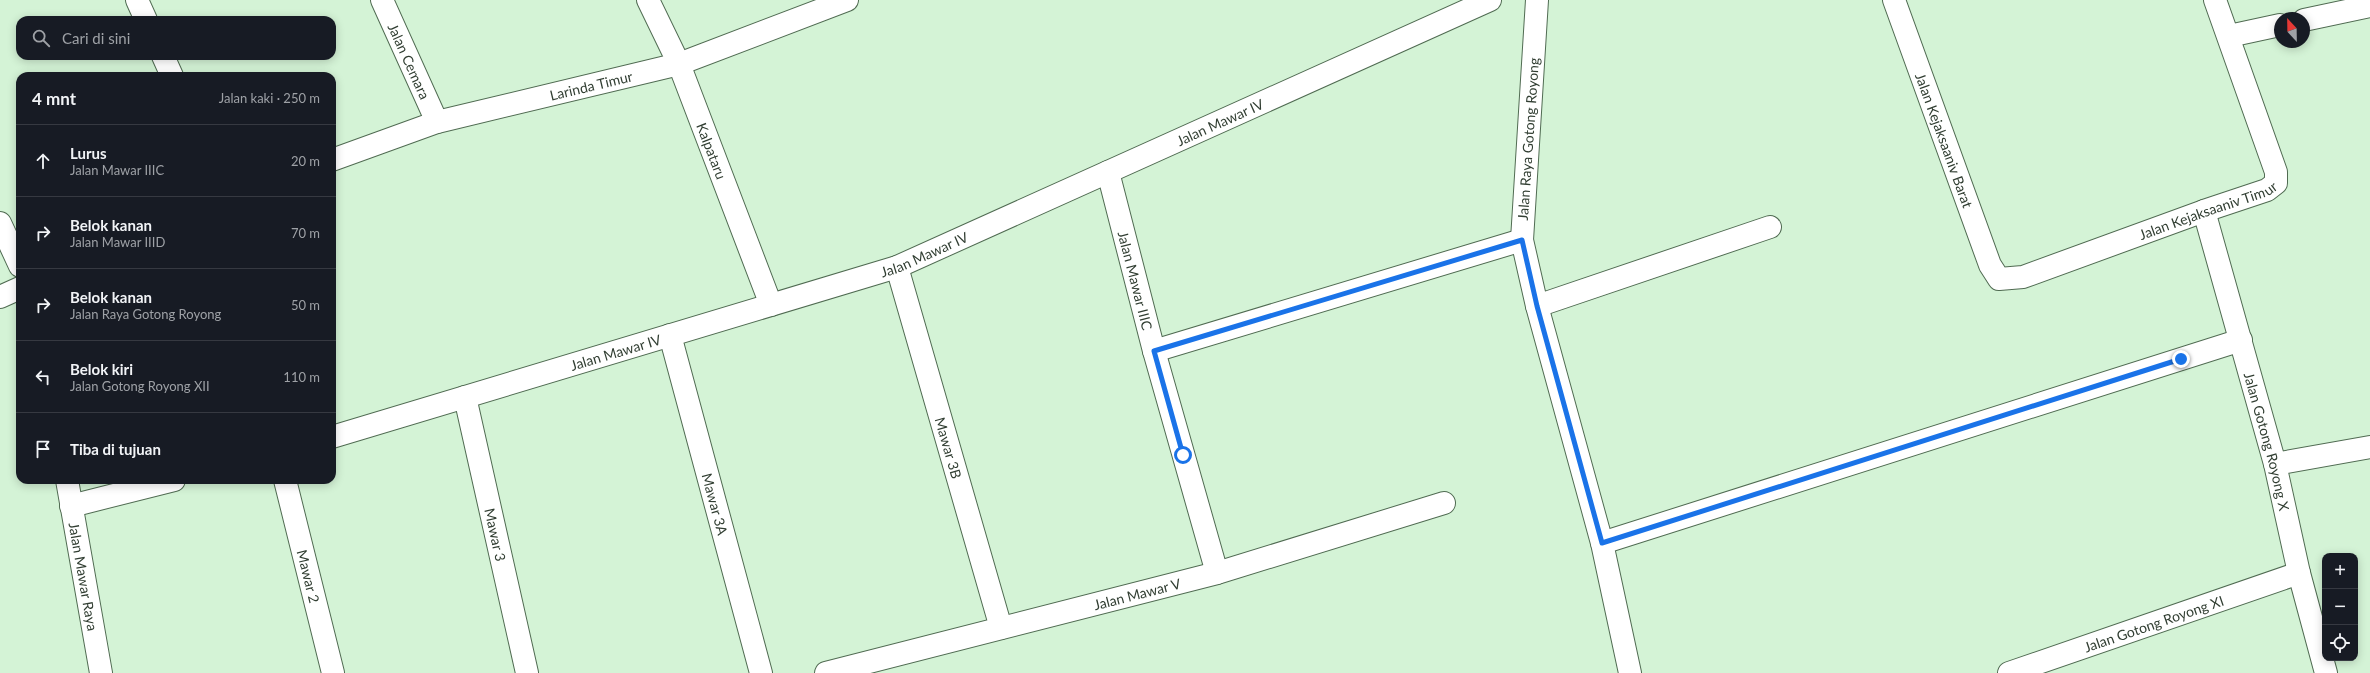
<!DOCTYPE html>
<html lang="id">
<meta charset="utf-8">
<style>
:root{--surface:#171b24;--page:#242831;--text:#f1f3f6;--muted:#9ea1a6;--line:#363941}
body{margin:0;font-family:Lato,sans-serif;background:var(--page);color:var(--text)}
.controls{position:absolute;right:12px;bottom:12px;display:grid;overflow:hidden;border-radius:8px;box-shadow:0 2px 10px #0003}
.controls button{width:36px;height:36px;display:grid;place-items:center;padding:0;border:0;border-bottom:1px solid var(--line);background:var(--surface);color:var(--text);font:20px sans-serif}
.compass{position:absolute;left:2274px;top:12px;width:36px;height:36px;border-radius:50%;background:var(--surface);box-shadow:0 2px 10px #0003;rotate:338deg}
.stop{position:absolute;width:12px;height:12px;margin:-9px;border:3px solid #1a73e8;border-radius:50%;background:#fff}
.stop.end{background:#1a73e8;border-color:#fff;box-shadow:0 1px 4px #0008}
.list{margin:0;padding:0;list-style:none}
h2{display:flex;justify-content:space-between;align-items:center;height:52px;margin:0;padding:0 16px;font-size:17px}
h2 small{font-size:13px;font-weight:400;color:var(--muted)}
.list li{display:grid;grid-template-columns:26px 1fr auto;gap:12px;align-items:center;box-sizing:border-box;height:72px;padding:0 16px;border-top:1px solid var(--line)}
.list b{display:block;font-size:15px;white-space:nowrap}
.list p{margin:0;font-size:13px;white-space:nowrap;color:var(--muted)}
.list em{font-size:13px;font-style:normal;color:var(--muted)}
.icon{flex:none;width:22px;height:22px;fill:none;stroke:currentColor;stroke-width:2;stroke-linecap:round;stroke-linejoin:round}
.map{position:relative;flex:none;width:2370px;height:673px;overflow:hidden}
.search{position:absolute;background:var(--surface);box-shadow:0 2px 10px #0003;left:16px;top:16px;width:320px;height:44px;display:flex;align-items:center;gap:10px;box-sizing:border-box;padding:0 14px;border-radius:12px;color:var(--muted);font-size:15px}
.panel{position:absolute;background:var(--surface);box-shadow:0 2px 10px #0003;left:16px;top:72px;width:320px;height:412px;border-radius:12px}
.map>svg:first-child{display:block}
</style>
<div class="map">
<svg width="2370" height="673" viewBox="0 0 2370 673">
<rect width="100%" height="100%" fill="#d4f3d6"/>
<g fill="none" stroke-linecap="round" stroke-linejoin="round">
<defs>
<g id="minor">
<path d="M137 0 146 20"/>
<path id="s1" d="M382 0 437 122"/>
<path id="s2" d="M648 0 679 64 771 305"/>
<path d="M1537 0 1522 240 1537 306 1602 543 1630 673"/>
<path id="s3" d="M1894 0 1990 265 1999 279 2023 277 2204 211 2267 190 2276 183V172L2215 0"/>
<path d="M2304 20 2370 6"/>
<path d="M2229 36 2280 25"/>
<path d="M163 56 172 76"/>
<path id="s4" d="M332 160 437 122 679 64 847 0"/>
<path id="s5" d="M1108 172 1154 351 1217 573"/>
<path id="s6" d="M2204 211 2275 464 2299 573 2326 673"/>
<path d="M0 223 20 266"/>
<path id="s7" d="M897 267 1001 628"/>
<path d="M0 297 20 288"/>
<path d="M1537 306 1770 227"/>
<path id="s8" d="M670 335 761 673"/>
<path d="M1154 351 1522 240"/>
<path id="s9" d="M465 397 527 673"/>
<path id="s10" d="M332 437 897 267 1490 0"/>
<path d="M2275 464 2370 447"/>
<path id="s11" d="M67 480 101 673"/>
<path id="s12" d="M285 480 333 673"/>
<path d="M71 506 174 480"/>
<path d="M1602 543 2241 340"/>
<path id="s13" d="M826 673 1217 573 1444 503"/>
<path id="s14" d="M2009 673 2299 573"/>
</g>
</defs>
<use href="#minor" stroke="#506b52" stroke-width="24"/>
<use href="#minor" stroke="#fff" stroke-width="22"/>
</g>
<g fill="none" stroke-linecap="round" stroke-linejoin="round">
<path stroke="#1a73e8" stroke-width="5" d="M1183 455 1154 351 1522 240 1537 306 1602 543 2181 359"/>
</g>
<g text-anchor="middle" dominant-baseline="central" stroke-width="3" stroke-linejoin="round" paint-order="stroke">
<g font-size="14" fill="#313e32" stroke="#fff">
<text stroke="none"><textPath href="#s1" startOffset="67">Jalan Cemara</textPath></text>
<text stroke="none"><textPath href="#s4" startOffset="270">Larinda Timur</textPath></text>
<text stroke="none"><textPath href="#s10" startOffset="944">Jalan Mawar IV</textPath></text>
<text transform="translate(1528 139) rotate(-86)">Jalan Raya Gotong Royong</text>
<text stroke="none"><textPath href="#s3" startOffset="149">Jalan Kejaksaaniv Barat</textPath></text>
<text stroke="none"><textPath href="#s2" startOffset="164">Kalpataru</textPath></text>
<text stroke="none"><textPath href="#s3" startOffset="519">Jalan Kejaksaaniv Timur</textPath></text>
<text stroke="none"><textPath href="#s10" startOffset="620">Jalan Mawar IV</textPath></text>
<text stroke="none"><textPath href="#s5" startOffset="112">Jalan Mawar IIIC</textPath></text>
<text stroke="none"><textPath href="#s10" startOffset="296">Jalan Mawar IV</textPath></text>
<text stroke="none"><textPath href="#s6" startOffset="239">Jalan Gotong Royong X</textPath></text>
<text stroke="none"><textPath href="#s7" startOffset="188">Mawar 3B</textPath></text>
<text stroke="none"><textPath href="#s8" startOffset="175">Mawar 3A</textPath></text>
<text stroke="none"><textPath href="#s9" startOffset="141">Mawar 3</textPath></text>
<text stroke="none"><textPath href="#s12" startOffset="99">Mawar 2</textPath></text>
<text stroke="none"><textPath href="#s11" startOffset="98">Jalan Mawar Raya</textPath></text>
<text stroke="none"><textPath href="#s13" startOffset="321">Jalan Mawar V</textPath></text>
<text stroke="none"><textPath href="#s14" startOffset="153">Jalan Gotong Royong XI</textPath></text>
</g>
</g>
</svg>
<div class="controls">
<button>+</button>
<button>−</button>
<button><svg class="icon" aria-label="locate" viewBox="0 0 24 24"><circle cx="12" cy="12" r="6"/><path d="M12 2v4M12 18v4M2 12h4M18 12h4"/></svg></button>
</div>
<svg class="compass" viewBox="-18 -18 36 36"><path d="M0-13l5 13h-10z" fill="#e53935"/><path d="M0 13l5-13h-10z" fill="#9ea1a6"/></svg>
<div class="stop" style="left:1183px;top:455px"></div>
<div class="stop end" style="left:2181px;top:359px"></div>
<div class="search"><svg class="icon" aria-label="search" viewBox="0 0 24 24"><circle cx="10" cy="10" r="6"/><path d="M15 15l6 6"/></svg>Cari di sini</div>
<section class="panel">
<h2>4 mnt<small>Jalan kaki · 250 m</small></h2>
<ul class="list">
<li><svg class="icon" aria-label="ahead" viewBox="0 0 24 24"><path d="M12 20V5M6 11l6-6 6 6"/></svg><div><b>Lurus</b><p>Jalan Mawar IIIC</p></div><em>20 m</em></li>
<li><svg class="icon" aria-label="right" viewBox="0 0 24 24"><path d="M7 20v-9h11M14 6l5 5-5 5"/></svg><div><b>Belok kanan</b><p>Jalan Mawar IIID</p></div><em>70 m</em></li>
<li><svg class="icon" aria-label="right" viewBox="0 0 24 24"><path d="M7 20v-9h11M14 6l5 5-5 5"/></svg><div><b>Belok kanan</b><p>Jalan Raya Gotong Royong</p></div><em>50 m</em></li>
<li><svg class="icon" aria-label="left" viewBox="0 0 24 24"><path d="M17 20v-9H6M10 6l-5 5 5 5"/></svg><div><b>Belok kiri</b><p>Jalan Gotong Royong XII</p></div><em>110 m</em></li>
<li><svg class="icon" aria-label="arrive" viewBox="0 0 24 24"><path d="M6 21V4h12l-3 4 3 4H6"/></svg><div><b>Tiba di tujuan</b></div></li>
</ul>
</section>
</div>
